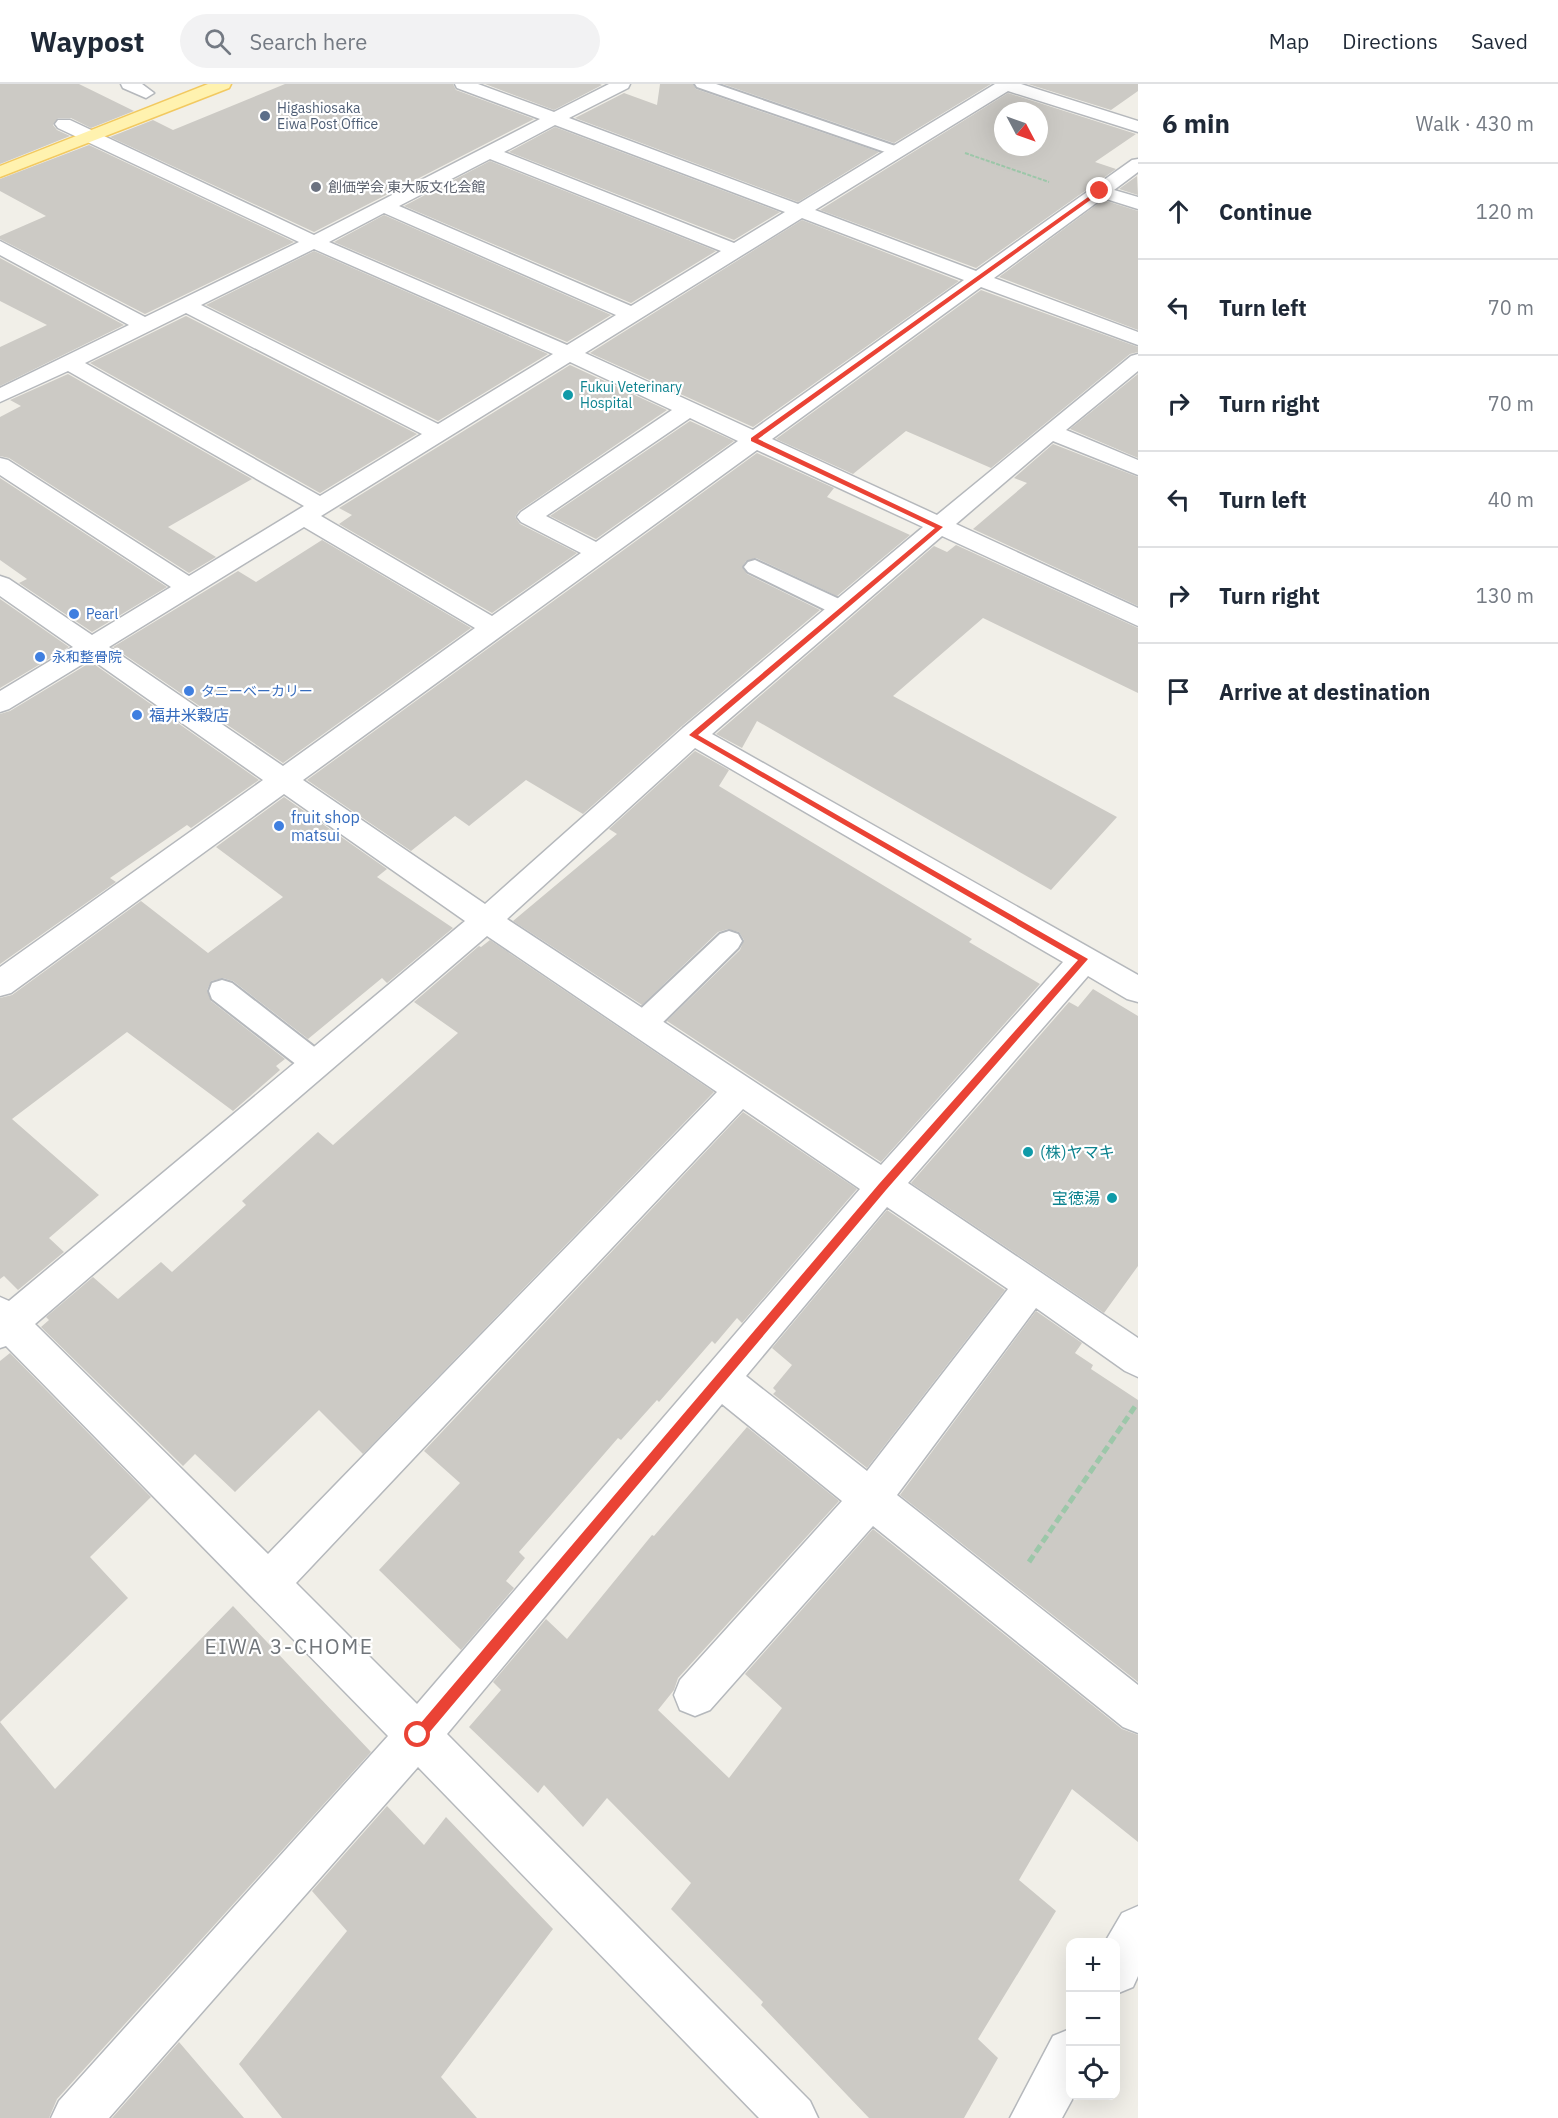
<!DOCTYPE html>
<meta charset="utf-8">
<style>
:root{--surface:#fff;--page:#f2f2f3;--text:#1f2937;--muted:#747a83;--line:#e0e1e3}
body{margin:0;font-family:"IBM Plex Sans","Noto Sans JP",sans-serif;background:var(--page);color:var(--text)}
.controls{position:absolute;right:18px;bottom:18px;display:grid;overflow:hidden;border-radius:12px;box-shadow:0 6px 24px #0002}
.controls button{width:54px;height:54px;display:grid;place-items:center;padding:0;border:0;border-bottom:2px solid var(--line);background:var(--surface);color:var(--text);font:30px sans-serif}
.compass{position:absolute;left:994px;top:18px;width:54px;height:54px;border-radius:50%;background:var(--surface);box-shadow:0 6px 24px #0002;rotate:131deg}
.stop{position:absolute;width:18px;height:18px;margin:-14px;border:4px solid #ea4335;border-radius:50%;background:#fff}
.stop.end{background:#ea4335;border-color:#fff;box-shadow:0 2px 6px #0008}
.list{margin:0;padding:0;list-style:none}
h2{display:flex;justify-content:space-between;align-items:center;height:78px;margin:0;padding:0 24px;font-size:26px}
h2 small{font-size:20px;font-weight:400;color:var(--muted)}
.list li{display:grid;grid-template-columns:39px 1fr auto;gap:18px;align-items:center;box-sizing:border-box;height:96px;padding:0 24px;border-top:2px solid var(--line)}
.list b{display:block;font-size:22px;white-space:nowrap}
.list em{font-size:20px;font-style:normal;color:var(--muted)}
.icon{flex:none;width:33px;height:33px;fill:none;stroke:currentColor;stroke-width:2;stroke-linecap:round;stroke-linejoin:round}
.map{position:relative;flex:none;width:1138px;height:2034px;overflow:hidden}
header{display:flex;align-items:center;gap:36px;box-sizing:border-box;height:84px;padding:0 30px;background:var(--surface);border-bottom:2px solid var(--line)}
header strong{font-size:28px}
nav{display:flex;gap:33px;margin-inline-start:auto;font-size:21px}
.search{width:420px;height:54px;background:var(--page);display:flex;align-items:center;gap:15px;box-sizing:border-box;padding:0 21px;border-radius:33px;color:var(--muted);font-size:22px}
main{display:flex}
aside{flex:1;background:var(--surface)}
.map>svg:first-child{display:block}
</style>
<header>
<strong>Waypost</strong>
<div class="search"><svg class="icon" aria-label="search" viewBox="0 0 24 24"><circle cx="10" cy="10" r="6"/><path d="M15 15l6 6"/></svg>Search here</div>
<nav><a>Map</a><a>Directions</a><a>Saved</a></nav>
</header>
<main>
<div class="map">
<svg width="1138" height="2034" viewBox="0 0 1138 2034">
<rect width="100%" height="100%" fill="#f1efe8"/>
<path fill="#cccac5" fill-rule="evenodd" d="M0 0H79L134 27 91 44 71 34H58L53 41 57 46 70 52 0 80Z
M285 0H453L456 6 534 35 314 148 110 53 153 36 173 46Z
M485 0H600L602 1 554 26Z
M660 0H693L696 5 879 68 798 118 575 34 624 9 657 21Z
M723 0H991L894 59Z
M1028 0H1138V7L1111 26Z
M1008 9 1136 50 1095 78 1116 85 976 184 820 126ZM1003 27H1039V63H1003Z
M555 43 780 128 734 156 509 68Z
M89 61 294 158 145 230 0 155V152L46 132 0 107V95Z
M490 77 716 167 631 219 404 122Z
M1137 92 1138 111 1119 105Z
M1103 116 1138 127V246L999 193Z
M384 131 611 231 567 258 334 158Z
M802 136 959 197 753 343 590 269Z
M314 167 548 270 438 337 206 221Z
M0 174 124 241 0 302V263L47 241 0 217Z
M981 206 1138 263V268L1130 270 991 384 906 347 853 390 776 355Z
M186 232 417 350 320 409 90 279Z
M570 281 667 326 519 427 515 433 520 440 577 469 492 529 339 440 352 431 339 424Z
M68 290 252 395 168 443 216 473 189 489 9 374 0 372V333L21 322 10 316Z
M1138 290V374L1070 345Z
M690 337 734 357 596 455 550 432Z
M1053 360 1138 393V522L973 445 1027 399 1014 394Z
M757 369 834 404 827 413 910 451 837 512 756 474 746 477 742 483 747 490 820 526 682 642 583 730 526 696 469 742 455 732 411 767 307 696Z
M0 394 167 503 92 548 19 499 27 495 0 476Z
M322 456 471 544 283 679 113 563 238 487 256 498Z
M956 461 1138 544V609L983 534 893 612 1117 733 1051 806 757 637 742 664 716 650 934 462 947 468Z
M0 515 69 563 0 604Z
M91 578 259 696 191 744 187 741 110 794 116 798 0 880V630L10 627Z
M695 667 729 686 719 702 972 855 969 858 1040 900 881 1078 667 937 740 866 744 856 739 848 728 845 718 848 642 921 513 837 617 750 609 745Z
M284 713 387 785 377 793 453 844 387 899 382 894 308 955 233 897 223 894 211 897 207 906 211 917 285 975 276 982 280 986 233 1027 127 948 12 1035 99 1111 49 1154 64 1168 18 1206 4 1192 0 1195V914L12 911 141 817 208 869 283 813 216 763Z
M490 856 714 1008 363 1370 319 1326 235 1408 195 1370 183 1382 41 1243 49 1236 46 1233 93 1193 118 1215 161 1178 172 1188 246 1121 242 1117 318 1048 333 1061 458 949 414 918 479 862 481 863Z
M1093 905 1138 932V1182L1104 1229 911 1099 1069 918 1078 923Z
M743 1028 857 1105 742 1239 737 1234 715 1260 712 1257 659 1318 657 1316 621 1356 618 1354 519 1468 525 1474 506 1497 514 1504 461 1566 379 1486 460 1399 424 1367Z
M887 1126 1005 1206 867 1384 773 1310 776 1307 773 1304 792 1281 772 1264Z
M1036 1227 1082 1259 1075 1269 1093 1281 1091 1285 1138 1316V1598L900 1411Z
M10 1269 151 1413 90 1473 128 1514 0 1638 55 1705 233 1522 371 1668 57 2015 49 2034H0V1277Z
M747 1343 839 1417 678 1594 674 1606 658 1626 729 1694 782 1624 745 1590 873 1445 1122 1645 1138 1651V1758L1072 1705 1019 1796 1056 1827 978 1955 998 1974 964 2034H869L761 1921 763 1918 671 1825 691 1799 607 1714 583 1743 544 1701 538 1709 469 1643 501 1606 493 1598 546 1535 567 1555 652 1451 654 1452Z
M387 1722 424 1761 446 1733 553 1845 441 1993 477 2034H282L239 1980 347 1847 312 1807Z
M179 1958 244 2034H112Z"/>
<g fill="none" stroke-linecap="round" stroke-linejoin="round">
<defs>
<path id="lane" d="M695 0H716L901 64 904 67 901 70H891L697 3Z
M755 476 850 520 853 525 850 530 842 532 834 530 748 488 744 483 748 478Z
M729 847 738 850 742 857 738 864 652 949 642 952 632 949 628 941 632 933 720 850Z
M222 896 232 899 326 972 330 980 326 988 316 992 306 988 212 915 209 907 212 899Z"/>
<path id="street" d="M121 0H142L154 9 146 14 123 4Z
M455 0H478L554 28 609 0H630L628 4 569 34 798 120 995 0H1021L1138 37V48L1008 7 815 126 976 187 1132 76 1138 75V88L1114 106 1138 113V125L1103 114 994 194 1138 248V261L981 203 772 355 937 431 1131 272 1138 270V287L1066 346 1138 376V391L1053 357 956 440 1138 524V542L942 452 712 650 1138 891V918L1127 915 1088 892 908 1099 1138 1254V1293L1125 1287 1036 1224 897 1411 1138 1601V1649L1123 1643 873 1442 710 1626 695 1632 680 1626 674 1611 680 1596 842 1417 722 1320 447 1650 810 2017 818 2034H759L418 1683 109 2034H51L59 2017 388 1652 6 1262 0 1264V1213L9 1217 465 837 284 710 11 909 0 912V883L263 696 91 575 9 625 0 628V607L73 563 0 512V492L9 495 92 551 171 503 0 391V374L8 376 189 492 304 422 68 287 0 318V304L129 241 0 171V157L145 233 299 158 58 44 55 40 58 36H70L314 151 540 35 457 4ZM555 41 785 128 734 159 504 68ZM490 75 721 167 631 222 399 122ZM384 129 616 231 567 261 329 158ZM802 134 964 196 753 346 585 269ZM314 165 553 270 438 340 201 221ZM186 229 422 350 320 412 85 279ZM570 278 672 326 521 428 517 433 521 438 581 469 492 532 321 432ZM690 334 738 357 596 458 546 432ZM757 366 923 443 683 644 485 820 303 696ZM304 443 475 544 283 682 109 563ZM695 664 1063 878 881 1081 507 835ZM487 852 717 1008 268 1470 35 1240ZM743 1025 860 1105 417 1620 296 1499ZM887 1123 1008 1205 867 1387 746 1292Z
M1138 1822V1892L1133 1903 1116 1910V1858H1105L1122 1829Z
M1070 1945V2012H1074L1062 2034H1010L1053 1952Z"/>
<path id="primary" d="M208 0H231L229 4 0 93V82Z"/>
</defs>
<use href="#lane" stroke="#b5b8bc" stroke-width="4"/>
<use href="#street" stroke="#b5b8bc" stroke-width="3"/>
<use href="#primary" stroke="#f2c960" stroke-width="3"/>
<path stroke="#9cc7a9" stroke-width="2" stroke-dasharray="4 1.5" stroke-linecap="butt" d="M965 69 1049 98"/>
<path stroke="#9cc7a9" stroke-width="5" stroke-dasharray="8 4" stroke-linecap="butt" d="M1029 1478 1136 1321"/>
<use href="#lane" fill="#fff" fill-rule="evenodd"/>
<use href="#street" fill="#fff" fill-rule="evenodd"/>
<use href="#primary" fill="#fff2af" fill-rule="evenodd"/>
</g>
<path fill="#ea4335" d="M1098 106 1103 107 758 355 943 443 698 651 1088 875 886 1106 423 1656 418 1658 414 1656 412 1651 414 1647 879 1100 1078 876 689 651 935 444 751 357V354Z"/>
<circle fill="#5c6f8a" stroke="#fff" stroke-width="2" cx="265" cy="32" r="6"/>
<circle fill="#6b7280" stroke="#fff" stroke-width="2" cx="316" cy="103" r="6"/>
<g fill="#0f9aa8" stroke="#fff" stroke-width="2">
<circle cx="568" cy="311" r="6"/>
<circle cx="1028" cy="1068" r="6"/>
<circle cx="1112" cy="1114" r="6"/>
</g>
<g fill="#3f7fe0" stroke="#fff" stroke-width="2">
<circle cx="74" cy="530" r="6"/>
<circle cx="40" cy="573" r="6"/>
<circle cx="189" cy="607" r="6"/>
<circle cx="137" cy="631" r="6"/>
<circle cx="279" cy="742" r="6"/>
</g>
<g text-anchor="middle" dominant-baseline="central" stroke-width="4.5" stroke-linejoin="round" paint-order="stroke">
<g font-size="14" fill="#4e5e75" stroke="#fff" text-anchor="start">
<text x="277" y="24">Higashiosaka<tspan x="277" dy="16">Eiwa Post Office</tspan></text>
</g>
<g font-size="14" fill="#5b616d" stroke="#fff" text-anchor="start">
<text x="328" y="103">創価学会 東大阪文化会館</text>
</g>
<g font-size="14" fill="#0d838f" stroke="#fff" text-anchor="start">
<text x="580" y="303">Fukui Veterinary<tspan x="580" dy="16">Hospital</tspan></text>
</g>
<g font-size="14" fill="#366cbe" stroke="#fff" text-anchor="start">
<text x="86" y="530">Pearl</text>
<text x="52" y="573">永和整骨院</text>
<text x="201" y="607">タニーベーカリー</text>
</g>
<g font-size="16" fill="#366cbe" stroke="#fff" text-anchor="start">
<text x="149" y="631">福井米穀店</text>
<text x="291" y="733">fruit shop<tspan x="291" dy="18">matsui</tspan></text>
</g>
<g font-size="16" fill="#0d838f" stroke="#fff" text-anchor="start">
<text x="1040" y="1068">(株)ヤマキ</text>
<text x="1100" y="1114" text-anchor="end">宝徳湯</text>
</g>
<g font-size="21" letter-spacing="1.5" fill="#70757a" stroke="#fff">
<text x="289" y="1562">EIWA 3-CHOME</text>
</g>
</g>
</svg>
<div class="controls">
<button>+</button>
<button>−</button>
<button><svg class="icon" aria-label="locate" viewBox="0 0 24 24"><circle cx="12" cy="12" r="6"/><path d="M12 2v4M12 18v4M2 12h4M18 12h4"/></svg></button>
</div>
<svg class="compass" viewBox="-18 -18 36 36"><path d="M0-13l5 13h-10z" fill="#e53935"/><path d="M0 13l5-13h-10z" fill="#747a83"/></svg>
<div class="stop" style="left:418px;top:1651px"></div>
<div class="stop end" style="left:1100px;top:107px"></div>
</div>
<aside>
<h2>6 min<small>Walk · 430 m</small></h2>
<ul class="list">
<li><svg class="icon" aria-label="ahead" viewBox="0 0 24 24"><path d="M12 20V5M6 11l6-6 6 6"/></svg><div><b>Continue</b></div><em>120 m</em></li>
<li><svg class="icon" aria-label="left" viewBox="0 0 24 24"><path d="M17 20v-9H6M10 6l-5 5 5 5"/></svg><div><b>Turn left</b></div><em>70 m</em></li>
<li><svg class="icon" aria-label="right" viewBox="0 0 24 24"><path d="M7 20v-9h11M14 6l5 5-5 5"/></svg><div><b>Turn right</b></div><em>70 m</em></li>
<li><svg class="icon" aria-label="left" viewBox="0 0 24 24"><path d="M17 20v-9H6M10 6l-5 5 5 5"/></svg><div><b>Turn left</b></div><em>40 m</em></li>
<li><svg class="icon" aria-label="right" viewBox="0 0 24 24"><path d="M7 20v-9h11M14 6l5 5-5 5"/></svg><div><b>Turn right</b></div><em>130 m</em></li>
<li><svg class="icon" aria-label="arrive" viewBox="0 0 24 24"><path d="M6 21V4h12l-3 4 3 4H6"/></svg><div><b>Arrive at destination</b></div></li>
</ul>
</aside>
</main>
